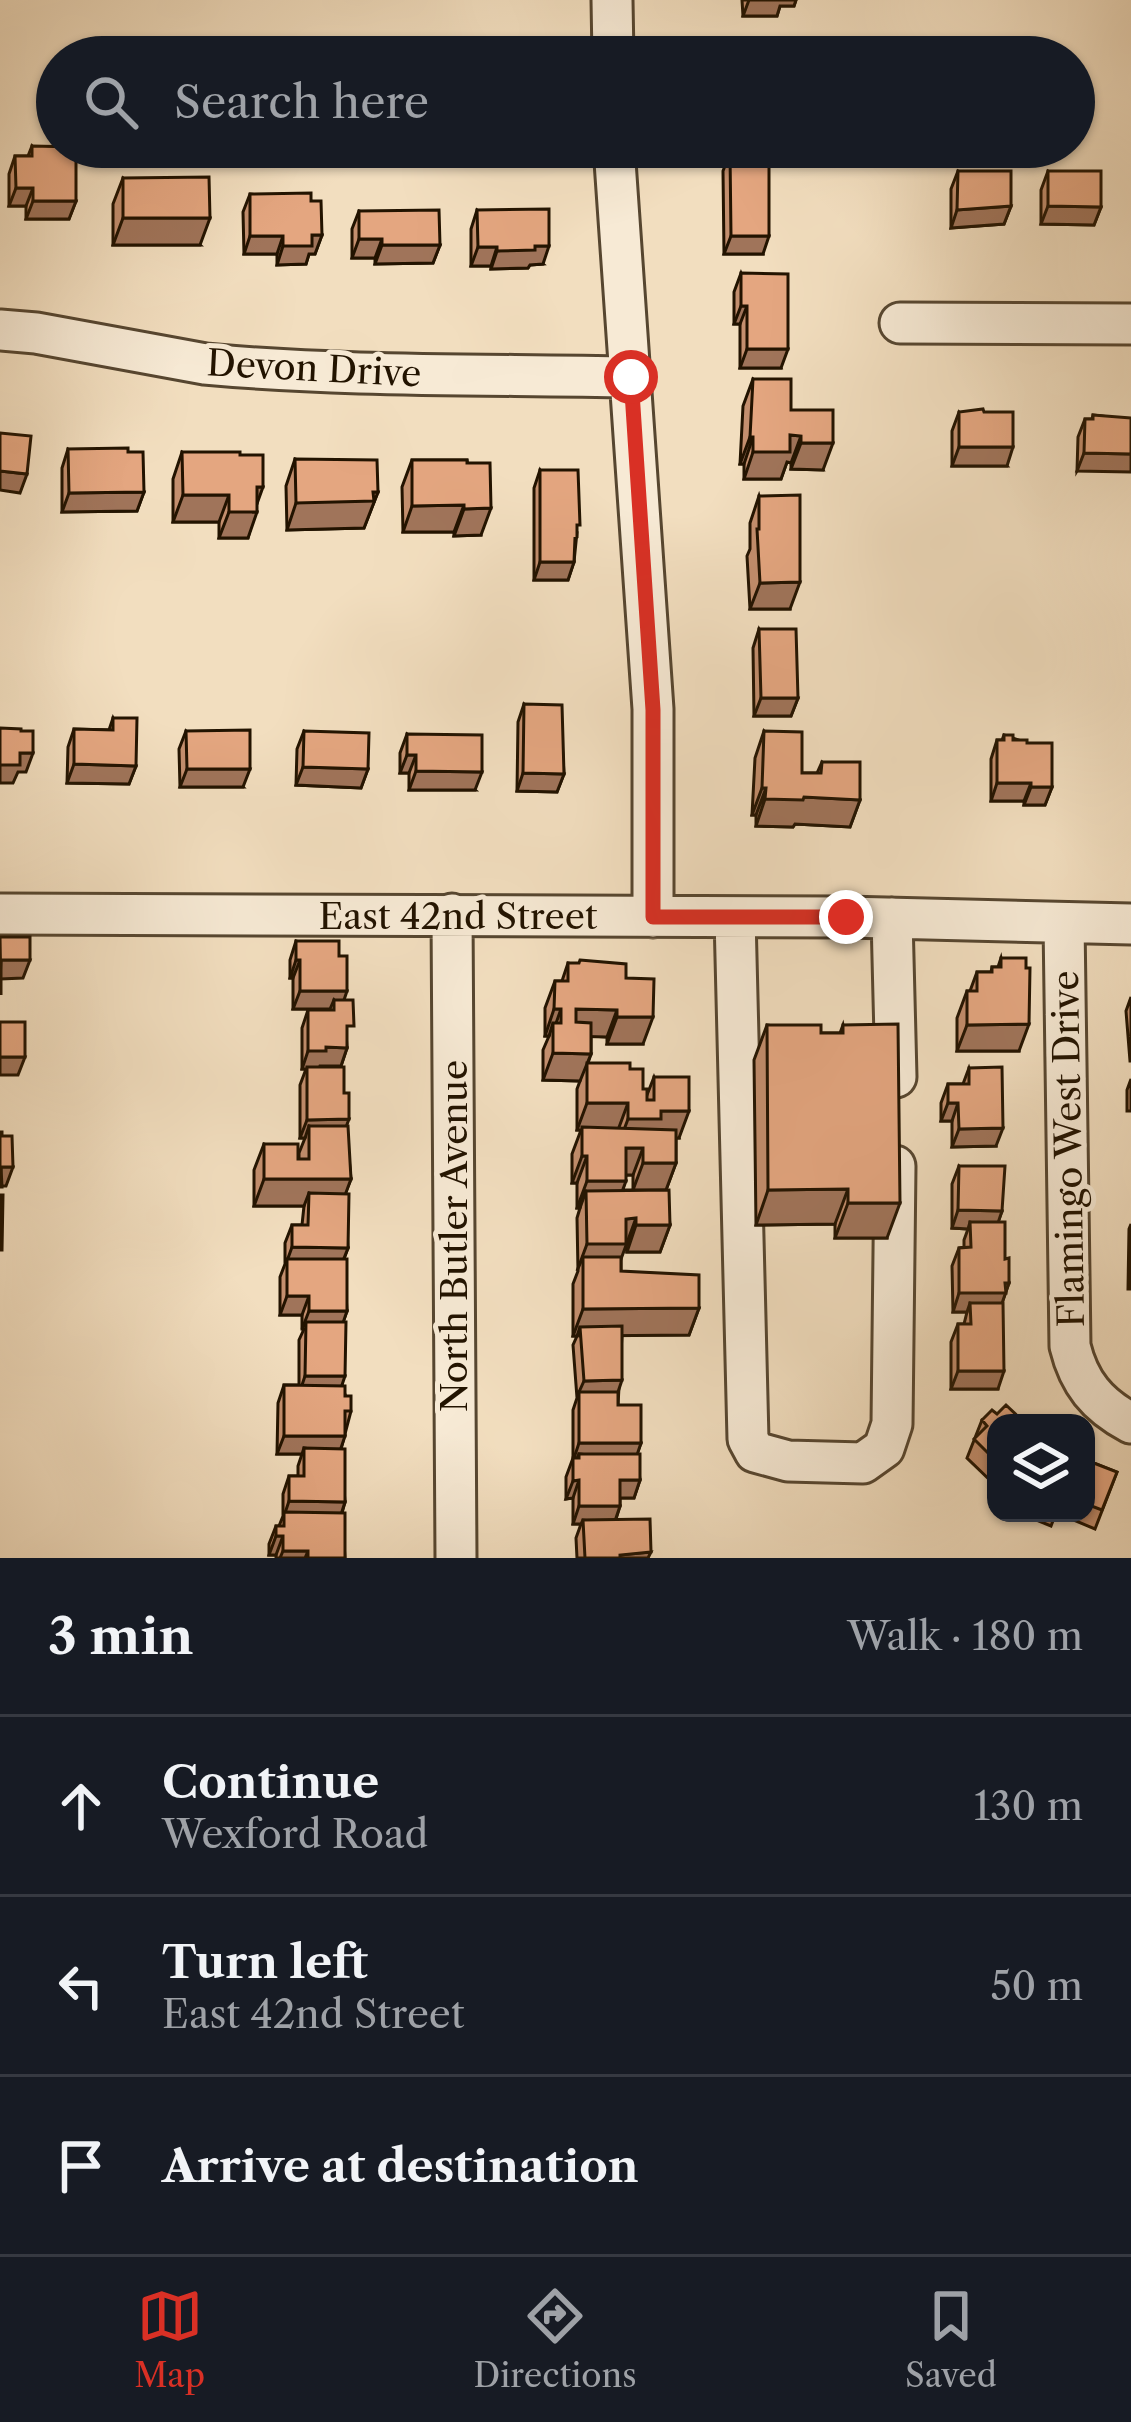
<!DOCTYPE html>
<meta charset="utf-8">
<style>
:root{--surface:#171b24;--page:#20242c;--text:#f1f3f6;--muted:#9ea1a6;--line:#363941;--accent:#d93025}
body{margin:0;font-family:"Libre Caslon Text",serif;background:var(--page);color:var(--text)}
.controls{position:absolute;right:36px;bottom:36px;display:grid;overflow:hidden;border-radius:24px;box-shadow:0 3px 9px #0004}
.controls button{width:108px;height:108px;display:grid;place-items:center;padding:0;border:0;border-bottom:3px solid var(--line);background:var(--surface);color:var(--text);font:60px sans-serif}
.stop{position:absolute;width:36px;height:36px;margin:-27px;border:9px solid #d93025;border-radius:50%;background:#fff}
.stop.end{background:#d93025;border-color:#fff;box-shadow:0 3px 12px #0008}
.list{margin:0;padding:0;list-style:none}
h2{display:flex;justify-content:space-between;align-items:center;height:156px;margin:0;padding:0 48px;font-size:51px}
h2 small{font-size:39px;font-weight:400;color:var(--muted)}
.list li{display:grid;grid-template-columns:78px 1fr auto;gap:36px;align-items:center;box-sizing:border-box;height:180px;padding:0 48px;border-top:3px solid var(--line)}
.list b{display:block;font-size:45px;white-space:nowrap}
.list p{margin:0;font-size:39px;white-space:nowrap;color:var(--muted)}
.list em{font-size:39px;font-style:normal;color:var(--muted)}
.icon{flex:none;width:66px;height:66px;fill:none;stroke:currentColor;stroke-width:2;stroke-linecap:round;stroke-linejoin:round}
.map{position:relative;flex:none;width:1131px;height:1558px;overflow:hidden}
.search{position:absolute;background:var(--surface);box-shadow:0 3px 9px #0004;left:36px;right:36px;top:36px;height:132px;display:flex;align-items:center;gap:30px;box-sizing:border-box;padding:0 42px;border-radius:66px;color:var(--muted);font-size:45px}
.sheet{height:696px;background:var(--surface)}
nav{display:flex;justify-content:space-around;align-items:center;box-sizing:border-box;height:168px;border-top:3px solid var(--line);background:var(--surface);font-size:33px;color:var(--muted)}
nav a{display:grid;justify-items:center;gap:6px}
nav .on{color:var(--accent)}
.map>svg:first-child{display:block}
</style>
<div class="map">
<svg width="1131" height="1558" viewBox="0 0 1131 1558">
<rect width="100%" height="100%" fill="#f2debf"/>
<filter id="stains"><feTurbulence type="fractalNoise" baseFrequency=".00167" numOctaves="4"/><feColorMatrix values="0 0 0 0 .2 0 0 0 0 .09 0 0 0 0 .02 0 0 0 .5 -.17"/></filter>
<radialGradient id="worn" r=".72"><stop offset=".6" stop-color="#630" stop-opacity="0"/><stop offset="1" stop-color="#630" stop-opacity=".3"/></radialGradient>
<g fill="none" stroke-linecap="round" stroke-linejoin="round">
<defs>
<path id="minor" d="M612 0 613 57
M614 147 653 709V917
M900 323 1131 324
M0 330 36 333 205 364C346 377 489 374 631 377
M0 914 846 917 1131 924
M452 914 456 1558
M735 917 748 1439 755 1452 788 1461 863 1463 884 1448 892 1424 895 1166
M892 918 896 1077
M1064 923 1070 1346C1079 1383 1097 1405 1131 1423"/>
</defs>
<use href="#minor" stroke="#564630" stroke-width="45"/>
<use href="#minor" stroke="#f7ead5" stroke-width="39"/>
</g>
<path fill="#c48f6e" stroke="#221300" stroke-width="3" fill-rule="evenodd" d="M742 0H796L794 6H780L777 16H743Z
M32 146 76 201 69 219H26V206H9V174L15 156H28Z
M730 153 763 254H724L723 171Z
M958 171 1011 206 1004 224 951 228V189Z
M1048 171 1101 207 1094 225 1041 224V190Z
M123 178 200 245H113V204Z
M250 194 311 201 322 235 315 254H309L306 264 277 265V254H244L243 212Z
M477 210 543 264 530 265 528 268 491 269V266H471V229Z
M359 211 440 245 433 263 375 264V258H352V229Z
M741 273 781 368H740V324H734V292Z
M753 379 791 410 823 470 791 469V463L787 462 781 479H744V464H740L743 406Z
M959 412 1007 466H952V431Z
M1093 415 1109 417 1077 471 1078 437 1085 419H1092Z
M68 449 144 492 137 511 62 512V468Z
M182 452 257 503 248 538H219V522H173V479Z
M295 459 378 492 364 528 287 530 286 486Z
M412 460H467L481 535 454 536V532H403L402 487Z
M540 470 577 532 574 562 568 580H534V488Z
M759 496 790 609H750L747 556 750 549V523Z
M759 629 798 698 791 716H754L753 648Z
M524 704 562 741 564 774 557 792 517 791 518 722Z
M113 718 136 766 129 784 67 783 68 747 74 729 109 730Z
M186 731 243 787H180L179 749Z
M304 731 368 769 361 788 296 785 297 749Z
M764 731 802 773H817L822 762 860 800 850 827 795 824 793 827 756 826V815H752L755 758Z
M407 734 475 790H409V773H400V753Z
M1004 735 1027 743 1052 787 1045 805H1024V801H991V759L997 740H1002Z
M296 941 339 956 344 1000 347 1048 341 1066 320 1067 346 1126 351 1179 345 1194 348 1248 344 1259 347 1311 343 1322 342 1386 351 1411 341 1449 345 1502 342 1513 345 1558H276V1555H269V1544L276 1526H279L283 1516V1494L289 1476H298V1466L302 1454H277L278 1403 284 1385H299V1340L304 1329H302V1315H280V1277L285 1264V1243L292 1225H302L304 1206H254V1170L264 1144 299 1159V1153L305 1138H300V1085L306 1069H302V1028L308 1010 330 1009H293V978H290V960Z
M1001 958 1019 1051H957V1018L967 991H970L977 972H991L992 967H998Z
M568 963 626 978 643 1044H607V1037L591 1036V1054L588 1063 630 1069 647 1095 654 1077 679 1138H676V1163L666 1190 670 1225 660 1252H627L626 1245 621 1257V1271L699 1308 689 1335H622L618 1405 641 1443 637 1454 640 1480 634 1498H620V1506L616 1519 648 1558H577L576 1538 581 1524H573V1498L566 1499V1477L573 1458V1410L577 1398 573 1345 577 1336H573V1284L578 1271 577 1218 580 1208H577V1183H572V1154L581 1130H577V1089L580 1081 543 1080V1050L549 1036H545V1008L555 981H562ZM626 1175H633V1190H623Z
M1131 997V1061H1130L1126 1011Z
M767 1025 821 1033H840L843 1025 887 1238H835V1224L756 1225 754 1060Z
M969 1068 996 1146 952 1147V1121H941V1103L948 1084H963Z
M1131 1079V1111H1127V1090Z
M959 1166 1002 1211 998 1222 1009 1283 1002 1303 998 1389H951V1342L958 1324H964L967 1312H953L952 1266 959 1248 964 1247V1240L968 1229 952 1228V1184Z
M1131 1224V1289H1128L1129 1229Z
M982 1420 996 1423V1486L967 1458Z
M1086 1460 1117 1472 1095 1529 1057 1513H1086Z
M1027 1513H1056L1051 1526 1026 1516Z"/>
<path fill="#a0745a" stroke="#221300" stroke-width="3" d="M749 0H796L794 6H780L777 16H743Z
M16 188H33L26 206H9Z
M33 201H76L69 219H26Z
M1011 206 1004 224 951 228 957 210Z
M1048 206 1101 207 1094 225 1041 224Z
M123 218H210L200 245H113Z
M312 235H322L315 254H309L306 264 277 265 283 246Z
M250 236H283L277 254H244Z
M731 236H769L763 254H724Z
M359 239H382L375 258H352Z
M382 245H440L433 263 375 264Z
M535 246H549L543 264 530 265 528 268 491 269 497 251Z
M478 247H497L491 266H471Z
M741 306H747L740 324H734Z
M747 349H788L781 368H740Z
M790 435 801 436 791 463 787 462 781 479H744L753 452Z
M750 437H753L744 464H740Z
M801 443H833L823 470 791 469Z
M959 447H1013L1007 466H952Z
M1084 453 1131 454V472L1077 471Z
M0 471 27 474 20 493 0 490Z
M257 487H263L254 512H257L248 538H219L229 512Z
M144 492 137 511 62 512 69 493Z
M373 492H378L364 528 287 530 296 503Z
M183 495H229L219 522H173Z
M464 505 454 532H403L412 506Z
M491 508 481 535 454 536 464 509Z
M540 562H574L568 580H534Z
M800 582 790 609H750L760 583Z
M761 698H798L791 716H754Z
M20 753H33L26 772H18L13 783H0V765Z
M407 755H416L409 773H400Z
M74 764 136 766 129 784 67 783Z
M303 767 368 769 361 788 296 785Z
M187 769H250L243 787H180Z
M416 771 482 772 475 790H409Z
M523 773 564 774 557 792 517 791Z
M997 783H1031L1024 801H991Z
M1031 787H1052L1045 805H1024Z
M762 788H766L756 815H752Z
M804 797 860 800 850 827 795 824 793 827 756 826 765 799Z
M1 960H30L23 978 0 979Z
M296 960H300L293 978H290Z
M300 991H347L341 1009 334 1000 330 1009H293Z
M554 1009H561L553 1032V1023L549 1036H545Z
M576 1009 617 1010 607 1037 566 1036Z
M617 1017H653L643 1044H607Z
M1029 1024 1019 1051H957L967 1025Z
M326 1047 347 1048 341 1066H320L319 1069H302L308 1051Z
M553 1053 591 1054 580 1081 543 1080Z
M0 1057H25L18 1075H0Z
M587 1103H628L618 1130H577Z
M948 1103H958L952 1121H941Z
M661 1111H689L679 1138H654L618 1146 628 1119Z
M349 1119 342 1138 309 1126 305 1138H300L307 1120Z
M1003 1128 996 1146 952 1147 959 1129Z
M626 1148H643L633 1175H616Z
M582 1156H587L577 1183H572Z
M643 1163H676L666 1190H633Z
M1 1167H13L6 1186H0Z
M264 1179H351L341 1206 309 1193 304 1206H254Z
M587 1181H626L616 1208 586 1191 580 1208H577Z
M848 1189 835 1224 756 1225 768 1190Z
M848 1203H900L887 1238H835Z
M958 1210 1002 1211 996 1229 970 1222 968 1229 952 1228Z
M636 1218 617 1270 583 1257 577 1271 587 1244 626 1219Z
M636 1225H670L660 1252H627Z
M292 1247 348 1248 341 1266 287 1261Z
M1005 1283H1009L999 1312 970 1303 967 1312H953L959 1293Z
M287 1296H309L302 1315H280Z
M699 1308 689 1335 580 1336V1327L577 1336H573L583 1309Z
M309 1311H347L341 1329 306 1322 302 1329Z
M958 1371H1004L998 1389H951Z
M305 1376H345L339 1394H299Z
M622 1380 616 1398 579 1392 584 1381Z
M284 1436H345L339 1454 304 1448 302 1454H277Z
M579 1443H641L635 1461 579 1454 576 1461H573Z
M579 1480 573 1498 566 1499 573 1481Z
M620 1480H640L634 1498H613Z
M289 1501 345 1502 339 1521 283 1519Z
M579 1506H620L614 1524 583 1520 581 1524H573Z
M276 1536H283L276 1555H269Z
M283 1551H308L305 1558H280Z
M651 1552 648 1558H619L620 1555Z"/>
<path fill="#e4a680" stroke="#221300" stroke-width="3" d="M32 146 76 147V201H33V188H16L15 156H32Z
M730 153H769V236H731Z
M958 171H1011V206L957 210Z
M1048 171H1101V207L1048 206Z
M209 177 210 218H123V178Z
M311 193V201H321L322 235H312V246H283V236H250V194Z
M549 209V246H535V250L497 251V247H478L477 210Z
M439 210 440 245H382V239H359V211Z
M741 273 788 274V349H747V306H741Z
M753 379H791V410H833V443H801V436L790 435V452H753V437H750Z
M983 409 984 412H1013V447H959V412Z
M1093 415 1131 418V454L1084 453 1085 419H1093Z
M0 433 31 436 27 474 0 471Z
M128 448V452H143L144 492 69 493 68 449Z
M182 452H240V455H263V487H257V512H229V495H183Z
M295 459 377 460 378 492H373L374 501 296 503Z
M412 460H467V463H490L491 508 464 509V505L412 506Z
M540 470H578L580 525H577V537L575 538 574 562H540Z
M800 495V582L760 583 757 529H759V496Z
M759 629H796L798 698H761Z
M524 704 562 705 564 774 523 773Z
M113 718H137L136 766 74 764V729L113 730Z
M0 728 21 729V731H33V753H20V765H0Z
M250 730V769H187L186 731Z
M304 731 369 733 368 769 303 767Z
M764 731 802 732V773H821L822 762H860V800L804 797 803 800 765 799 766 788H762Z
M407 734 482 735V772L416 771V755H407Z
M1004 735H1013V740H1027V743H1052V787H1031V783H997V740H1004Z
M0 937H30V960H1V995Z
M296 941H339V956H347V991H300V960H296Z
M1001 958H1026V968H1030L1029 1024 967 1025V991H977V972H992V967H1001Z
M580 960 626 964V978L654 979 653 1017H617V1010L576 1009V1022L591 1023V1054L553 1053V1023H561V1009H554L555 981H568V963H579Z
M334 1000H353L354 1026H347V1048L326 1047V1051H308V1010H334Z
M0 1022H25V1057H0Z
M898 1024 900 1203H848V1189L768 1190 767 1025H821V1033H843V1025Z
M587 1063H630V1069H643V1089H647V1100H654V1077H689V1111H661V1119H628V1103H587Z
M307 1067H344V1093H349V1119L307 1120Z
M1002 1067 1003 1128 959 1129 958 1103H948V1084H969V1068Z
M309 1126H348L351 1179H264V1144H298V1159H309Z
M582 1127 676 1130V1163H643V1148H626V1181H587V1156H582Z
M0 1132H2V1136H12L13 1167H1L2 1187H0Z
M959 1166H1005L1002 1211 958 1210Z
M669 1190 670 1225H636V1218L626 1219V1244H587L586 1191Z
M309 1193 349 1194 348 1248 292 1247V1225H308Z
M0 1195H3L2 1250H0Z
M970 1222H1005V1259L1009 1258V1283H1005L1006 1293H959V1248L971 1247Z
M583 1257H621V1271L699 1275V1308L583 1309Z
M287 1259H347V1311H309V1296H287Z
M970 1303H1003L1004 1371H958V1324H971Z
M306 1322H346L345 1376H305Z
M622 1326V1380L584 1381 580 1327Z
M284 1385 345 1386V1396H351V1411H345V1436H284Z
M579 1392H618V1405H641V1443H579Z
M1006 1405 1025 1423H996V1461L974 1439 987 1426 982 1420 992 1410 997 1414Z
M304 1448 345 1449V1502L289 1501V1476H304Z
M579 1454H640V1480H620V1506H579V1480L573 1481V1458H579Z
M1086 1460 1117 1472 1102 1510 1086 1504Z
M284 1512 345 1513V1558H308V1551H283V1536H276V1526H284Z
M650 1519 651 1552 620 1555V1558H585L583 1520Z"/>
<g fill="none" stroke-linecap="round" stroke-linejoin="round">
<path stroke="#d93025" stroke-width="15" d="M631 377 653 710V917H846"/>
</g>
<g text-anchor="middle" dominant-baseline="central" stroke-width="10" stroke-linejoin="round" paint-order="stroke">
<g font-size="36" fill="#221300" stroke="#f7ead5">
<text transform="translate(314 368) rotate(3)">Devon Drive</text>
<text x="458" y="916">East 42nd Street</text>
<text transform="translate(1068 1149) rotate(-91)">Flamingo West Drive</text>
<text transform="translate(454 1236) rotate(-90)">North Butler Avenue</text>
</g>
</g>
<rect width="100%" height="100%" filter="url(#stains)"/>
<rect width="100%" height="100%" fill="url(#worn)"/>
</svg>
<div class="controls">
<button><svg class="icon" aria-label="layers" viewBox="0 0 24 24"><path d="M12 4l9 5-9 5-9-5zM3 14l9 5 9-5"/></svg></button>
</div>
<div class="stop" style="left:631px;top:377px"></div>
<div class="stop end" style="left:846px;top:917px"></div>
<div class="search"><svg class="icon" aria-label="search" viewBox="0 0 24 24"><circle cx="10" cy="10" r="6"/><path d="M15 15l6 6"/></svg>Search here</div>
</div>
<section class="sheet">
<h2>3 min<small>Walk · 180 m</small></h2>
<ul class="list">
<li><svg class="icon" aria-label="ahead" viewBox="0 0 24 24"><path d="M12 20V5M6 11l6-6 6 6"/></svg><div><b>Continue</b><p>Wexford Road</p></div><em>130 m</em></li>
<li><svg class="icon" aria-label="left" viewBox="0 0 24 24"><path d="M17 20v-9H6M10 6l-5 5 5 5"/></svg><div><b>Turn left</b><p>East 42nd Street</p></div><em>50 m</em></li>
<li><svg class="icon" aria-label="arrive" viewBox="0 0 24 24"><path d="M6 21V4h12l-3 4 3 4H6"/></svg><div><b>Arrive at destination</b></div></li>
</ul>
</section>
<nav>
<a class="on"><svg class="icon" aria-label="map" viewBox="0 0 24 24"><path d="M3 6l6-2 6 2 6-2v14l-6 2-6-2-6 2zM9 4v14M15 6v14"/></svg>Map</a>
<a><svg class="icon" aria-label="directions" viewBox="0 0 24 24"><path d="M12 3l9 9-9 9-9-9zM9 14v-3h6M13 9l2 2-2 2"/></svg>Directions</a>
<a><svg class="icon" aria-label="saved" viewBox="0 0 24 24"><path d="M7 4h10v16l-5-4-5 4z"/></svg>Saved</a>
</nav>
